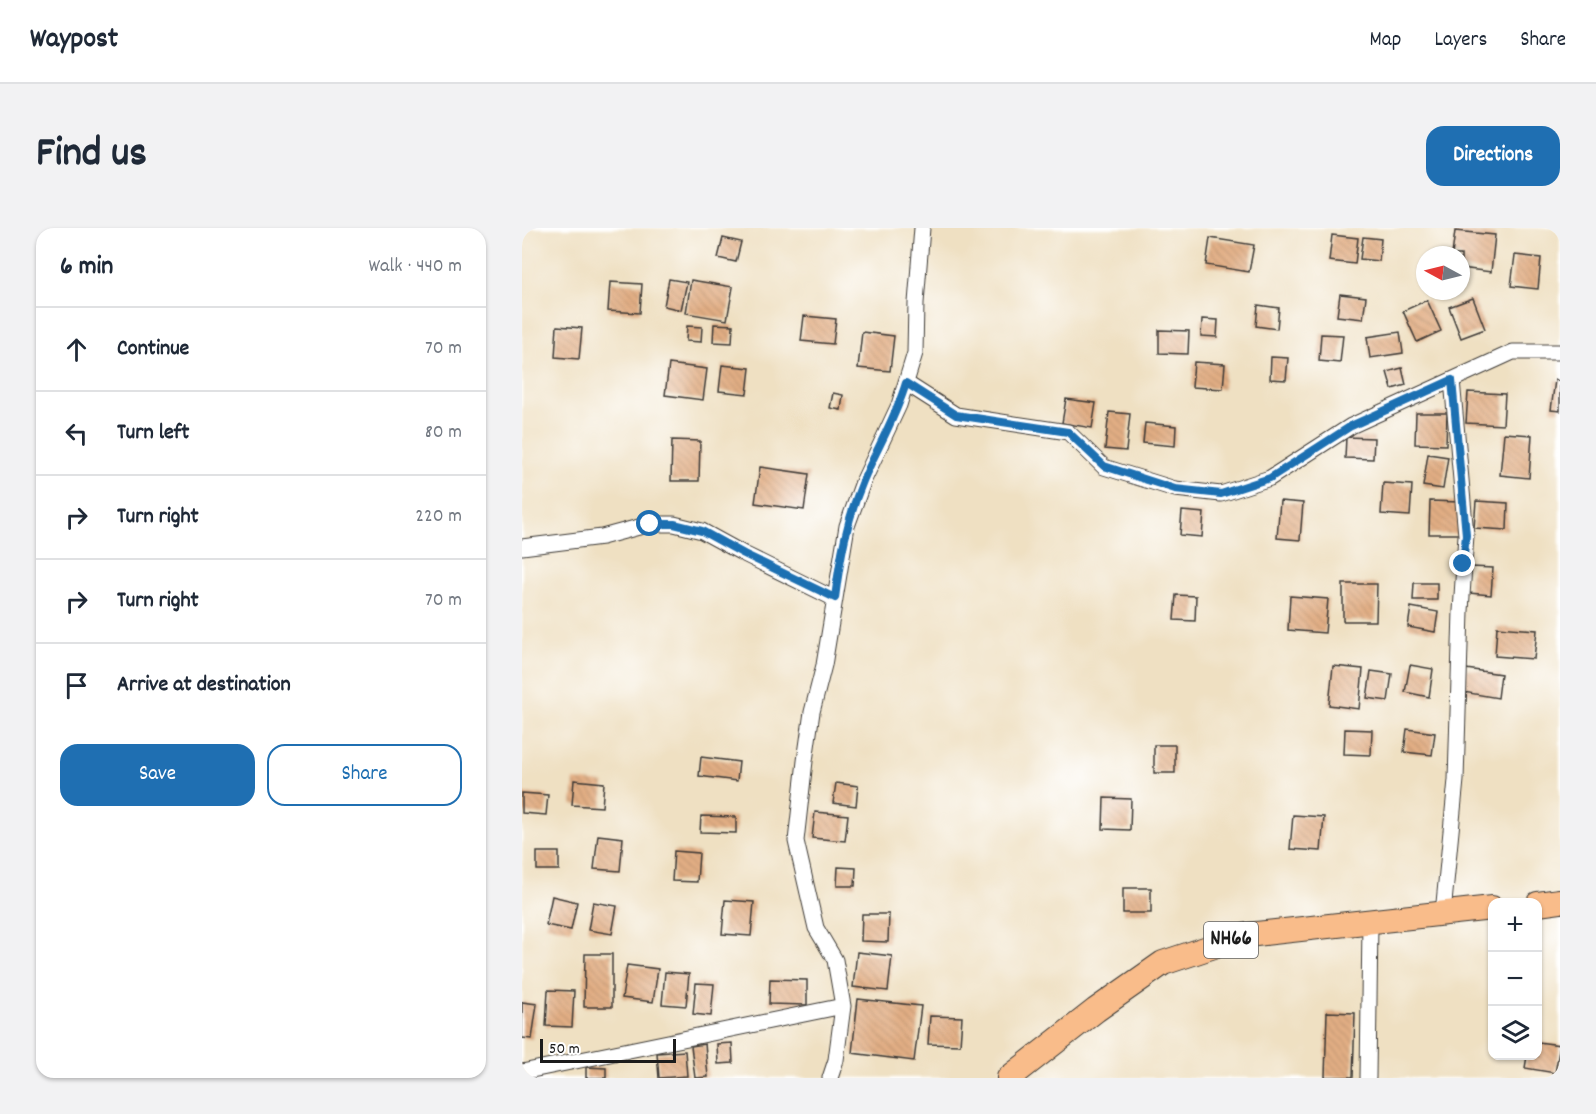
<!DOCTYPE html>
<meta charset="utf-8">
<style>
:root{--surface:#fff;--page:#f2f2f3;--text:#1f2937;--muted:#747a83;--line:#e0e1e3;--accent:#1f6fb2}
body{margin:0;font-family:Dekko,sans-serif;background:var(--page);color:var(--text)}
.controls{position:absolute;right:18px;bottom:18px;display:grid;overflow:hidden;border-radius:12px;box-shadow:0 2px 4px #0004}
.controls button{width:54px;height:54px;display:grid;place-items:center;padding:0;border:0;border-bottom:2px solid var(--line);background:var(--surface);color:var(--text);font:30px sans-serif}
.compass{position:absolute;left:894px;top:18px;width:54px;height:54px;border-radius:50%;background:var(--surface);box-shadow:0 2px 4px #0004;rotate:277deg}
.scale{position:absolute;left:18px;bottom:15px;width:136px;box-sizing:border-box;padding-left:6px;border:3px solid #1c1c1c;border-top:0;font-size:16px;line-height:21px;white-space:nowrap;color:#1c1c1c;-webkit-text-stroke:4px #fff;paint-order:stroke}
.stop{position:absolute;width:18px;height:18px;margin:-14px;border:4px solid #1f6fb2;border-radius:50%;background:#fff}
.stop.end{background:#1f6fb2;border-color:#fff;box-shadow:0 2px 6px #0008}
.list{margin:0;padding:0;list-style:none}
h2{display:flex;justify-content:space-between;align-items:center;height:78px;margin:0;padding:0 24px;font-size:26px}
h2 small{font-size:20px;font-weight:400;color:var(--muted)}
.list li{display:grid;grid-template-columns:39px 1fr auto;gap:18px;align-items:center;box-sizing:border-box;height:84px;padding:0 24px;border-top:2px solid var(--line)}
.list b{display:block;font-size:22px;white-space:nowrap}
.list em{font-size:20px;font-style:normal;color:var(--muted)}
.actions{display:flex;gap:12px;padding:18px 24px}
.actions a{flex:1;padding:14px 0;border:2px solid var(--accent);border-radius:18px;text-align:center;font-size:21px;color:var(--accent)}
.actions .main{background:var(--accent);color:#fff}
.icon{flex:none;width:33px;height:33px;fill:none;stroke:currentColor;stroke-width:2;stroke-linecap:round;stroke-linejoin:round}
.map{position:relative;flex:none;width:1038px;height:850px;overflow:hidden;border-radius:18px}
header{display:flex;align-items:center;gap:36px;box-sizing:border-box;height:84px;padding:0 30px;background:var(--surface);border-bottom:2px solid var(--line)}
header strong{font-size:28px}
nav{display:flex;gap:33px;margin-inline-start:auto;font-size:21px}
.intro{display:flex;align-items:center;justify-content:space-between;box-sizing:border-box;height:144px;padding:0 36px}
h1{margin:0;font-size:42px}
.button{padding:15px 27px;border-radius:18px;background:var(--accent);color:#fff;font-size:21px;font-weight:700}
main{display:flex;gap:36px;padding:0 36px}
aside{flex:1;background:var(--surface);border-radius:18px;box-shadow:0 2px 4px #0004}
.map>svg:first-child{display:block}
</style>
<header>
<strong>Waypost</strong>
<nav><a>Map</a><a>Layers</a><a>Share</a></nav>
</header>
<div class="intro"><h1>Find us</h1><a class="button">Directions</a></div>
<main>
<aside>
<h2>6 min<small>Walk · 440 m</small></h2>
<ul class="list">
<li><svg class="icon" aria-label="ahead" viewBox="0 0 24 24"><path d="M12 20V5M6 11l6-6 6 6"/></svg><div><b>Continue</b></div><em>70 m</em></li>
<li><svg class="icon" aria-label="left" viewBox="0 0 24 24"><path d="M17 20v-9H6M10 6l-5 5 5 5"/></svg><div><b>Turn left</b></div><em>80 m</em></li>
<li><svg class="icon" aria-label="right" viewBox="0 0 24 24"><path d="M7 20v-9h11M14 6l5 5-5 5"/></svg><div><b>Turn right</b></div><em>220 m</em></li>
<li><svg class="icon" aria-label="right" viewBox="0 0 24 24"><path d="M7 20v-9h11M14 6l5 5-5 5"/></svg><div><b>Turn right</b></div><em>70 m</em></li>
<li><svg class="icon" aria-label="arrive" viewBox="0 0 24 24"><path d="M6 21V4h12l-3 4 3 4H6"/></svg><div><b>Arrive at destination</b></div></li>
</ul>
<div class="actions"><a class="main">Save</a><a>Share</a></div>
</aside>
<div class="map">
<svg width="1038" height="850" viewBox="0 0 1038 850">
<defs>
<pattern id="building-back-hatch" width="6" height="6" patternUnits="userSpaceOnUse" patternTransform="scale(1.5)"><rect width="6" height="6" fill="#e2ae84"/><path d="M-1 5l2 2M0 0l6 6M5-1l2 2" fill="none" stroke="#c19571"/></pattern>
</defs>
<rect width="100%" height="100%" fill="#fff"/>
<filter id="ink" filterUnits="userSpaceOnUse"><feTurbulence type="fractalNoise" baseFrequency=".0167" numOctaves="2"/><feDisplacementMap in="SourceGraphic" scale="12" xChannelSelector="R" yChannelSelector="G"/><feConvolveMatrix kernelMatrix="1 2 1 2 8 2 1 2 1" color-interpolation-filters="sRGB"/></filter>
<filter id="wash" filterUnits="userSpaceOnUse"><feTurbulence type="fractalNoise" baseFrequency=".008" numOctaves="4" result="noise"/><feDisplacementMap in="SourceGraphic" scale="24" xChannelSelector="R" yChannelSelector="G"/><feGaussianBlur stdDeviation="1.35" result="paint"/><feColorMatrix in="noise" values="0 0 0 0 0 0 0 0 0 0 0 0 0 0 0 0 0 1.4 0 .05"/><feComposite in="paint" operator="in"/></filter>
<g filter="url(#wash)">
<rect width="100%" height="100%" fill="#efe0c2"/>
<g id="blocks">
<path fill="url(#building-back-hatch)" d="M933 3 973 7 969 44 939 40V27H930Z
M810 7 836 10 833 36 807 33Z
M841 9 859 11 857 33 838 31Z
M201 10 219 14 214 34 196 30Z
M688 10 732 17 727 44 684 37Z
M993 27 1019 30 1016 61 989 58Z
M147 51 165 54 159 82 142 78Z
M169 52 211 59 205 92 164 85Z
M88 54 120 56 118 85 86 83Z
M818 66 844 69 841 91 815 88Z
M951 70 963 101 939 110 927 79Z
M905 72 919 103 895 114 881 83Z
M736 77 757 80 755 101 734 98Z
M282 88 314 91 311 116 279 113Z
M680 91 696 92 695 109 679 108Z
M192 96 211 97 210 115 191 114Z
M35 98 60 100 57 131 33 129Z
M165 98 180 99 179 114 164 113Z
M637 102 667 103 666 126 637 125Z
M340 104 372 108 368 143 336 140Z
M878 104 881 125 848 130 845 109Z
M799 106 821 107 818 135 797 133Z
M749 129 766 130 764 152 748 151Z
M672 134 703 136 701 161 670 159Z
M147 136 185 141 181 172 143 167Z
M200 137 228 140 225 166 197 163Z
M880 140 884 157 870 161 865 144Z
M1033 152 1038 153V183L1029 182Z
M946 164 983 166 981 197 944 195Z
M311 165 321 167 319 182 308 180Z
M544 171 574 175 570 200 540 195Z
M587 184 608 186 604 223 583 221Z
M894 185H925L924 217 893 216Z
M623 195 654 198 653 218 621 215Z
M982 205 1010 207 1007 250 978 247Z
M824 209 852 210 851 231 823 230Z
M150 212 178 213 177 253H149Z
M906 226 926 229 921 261 901 258Z
M238 239 287 246 282 282 233 275Z
M861 255 890 257 888 288 859 286Z
M758 273 781 275 778 312 755 310Z
M908 273 937 274V306H907Z
M954 273 986 275 985 302 952 300Z
M660 283 682 285 680 309 658 307Z
M949 339 971 340 969 367 947 365Z
M892 355H915V372H891Z
M821 356H855L854 393H821Z
M654 367 674 368 673 393 652 392Z
M768 368 806 371 803 405 766 402Z
M889 379 916 384 913 404 886 399Z
M975 399 1015 402 1012 431 973 428Z
M888 437 911 441 907 469 883 464Z
M811 438 841 441 837 481 807 477Z
M944 441 979 446 976 470 941 464Z
M849 443 870 446 866 473 845 470Z
M823 501 850 502 849 527 822 526Z
M885 501 913 505 910 527 882 524Z
M632 517H653V545H632Z
M179 529 217 534 215 553 177 548Z
M52 552 82 555 80 579 50 577Z
M314 555 336 558 334 578 311 575Z
M0 565 26 567 24 587 0 585Z
M582 570 609 571 608 602 581 601Z
M293 584 326 587 323 613 290 610Z
M771 587 802 589 799 623 768 621Z
M179 588 214 589V605L178 604Z
M76 607 101 610 98 643 72 641Z
M152 623 177 625 175 654 150 653Z
M15 624H37V642H15Z
M316 639 334 640 333 658H315Z
M601 660H629V685H601Z
M30 668 55 674 49 702 24 697Z
M203 672 232 674 229 708 200 706Z
M71 674 95 678 90 706 66 702Z
M340 686H367L366 714 339 713Z
M335 724 370 728 366 763 331 759Z
M63 726H90V779H62Z
M105 737 136 741 131 774 100 770Z
M143 744 167 746 164 778 140 776Z
M248 751 285 752V777L247 776Z
M174 755 192 756 189 788 171 786Z
M26 762 52 763 50 799 24 798Z
M336 771 399 778 392 833 330 825Z
M0 774 15 776 10 811 0 810Z
M805 784 833 785 831 849H803Z
M408 788 440 789 438 817 406 816Z
M1016 814 1038 817 1033 845 1003 840 1005 828H1016Z
M210 815 211 835 196 836 195 816Z
M183 816 186 849 173 850 169 818Z
M163 823 165 848 137 850 135 825Z
M64 839 84 840V850H64Z"/>
</g>
</g>
<g filter="url(#ink)">
<use href="#blocks" fill-opacity="0" stroke="#3c3935" stroke-width="1.5"/>
<g fill="none" stroke-linecap="round" stroke-linejoin="round">
<defs>
<path id="minor" d="M384 155 434 187 546 204 582 239 653 261 699 266 748 250 829 198 991 124H1038
M0 319 80 309 128 296H152L180 303 222 326 313 371
M921 685 934 552 939 383 944 307 930 152
M0 844 321 778
M308 850 314 832 321 778 313 732 294 700 274 613 283 533 290 484 302 437 325 298 341 254 377 177 393 125 394 75 400 0
M846 850 848 695"/>
<path id="trunk" d="M1016 676 1038 673
M487 850 574 782 641 735 725 707 970 680"/>
</defs>
<use href="#minor" stroke="#3c3935" stroke-width="17"/>
<use href="#trunk" stroke="#3c3935" stroke-width="26"/>
<use href="#minor" stroke="#fff" stroke-width="15"/>
<use href="#trunk" stroke="#f9bc8a" stroke-width="24"/>
</g>
</g>
<g fill="none" stroke-linecap="round" stroke-linejoin="round" filter="url(#ink)">
<path stroke="#1f6fb2" stroke-width="8" d="M128 296H152L180 303 222 326 313 370C318 330 325 291 341 253 355 220 374 189 384 155L434 187 546 204 582 238 653 261 699 266 748 250 829 198 930 152 944 307 941 336"/>
</g>
<g text-anchor="middle" dominant-baseline="central" stroke-width="4.5" stroke-linejoin="round" paint-order="stroke">
<rect fill="#fff" stroke="#606060" stroke-width="1.5" x="682" y="694" width="54" height="36" rx="4.5"/>
<g font-size="21" font-weight="bold" fill="#1c1c1c">
<text x="709" y="712">NH66</text>
</g>
</g>
</svg>
<div class="controls">
<button>+</button>
<button>−</button>
<button><svg class="icon" aria-label="layers" viewBox="0 0 24 24"><path d="M12 4l9 5-9 5-9-5zM3 14l9 5 9-5"/></svg></button>
</div>
<svg class="compass" viewBox="-18 -18 36 36"><path d="M0-13l5 13h-10z" fill="#e53935"/><path d="M0 13l5-13h-10z" fill="#747a83"/></svg>
<div class="scale">50 m</div>
<div class="stop" style="left:128px;top:296px"></div>
<div class="stop end" style="left:941px;top:336px"></div>
</div>
</main>
